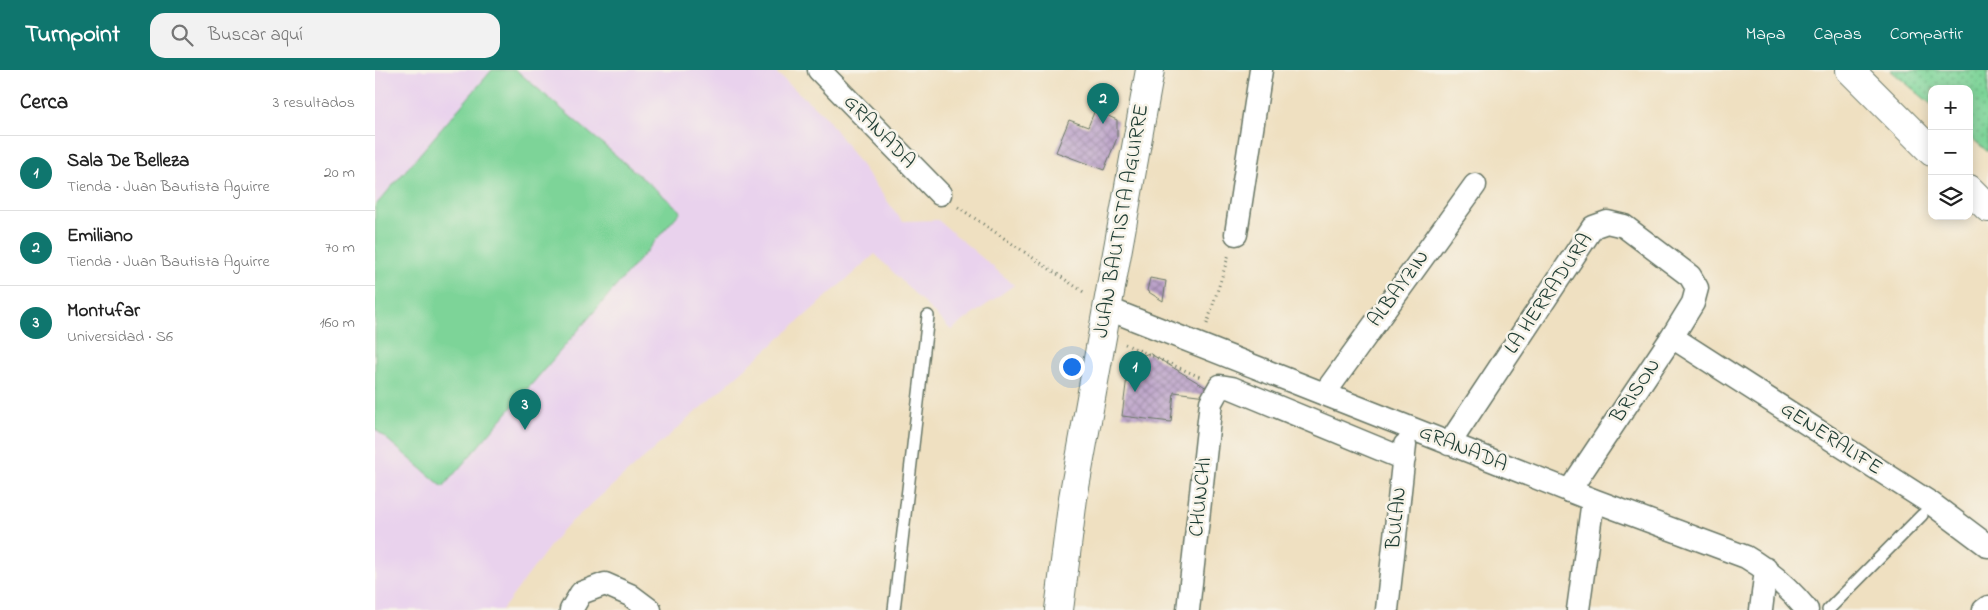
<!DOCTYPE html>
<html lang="es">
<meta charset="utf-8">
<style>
:root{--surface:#fff;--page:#f2f2f2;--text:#222;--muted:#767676;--line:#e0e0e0;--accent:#0f766e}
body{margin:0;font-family:"Indie Flower",sans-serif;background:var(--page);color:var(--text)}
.controls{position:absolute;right:15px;top:15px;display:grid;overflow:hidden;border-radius:10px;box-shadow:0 2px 12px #0003}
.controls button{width:45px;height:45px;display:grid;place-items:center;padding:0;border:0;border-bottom:1px solid var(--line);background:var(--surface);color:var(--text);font:25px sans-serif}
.you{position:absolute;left:696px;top:296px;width:18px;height:18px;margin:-12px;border:4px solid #fff;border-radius:50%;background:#1a73e8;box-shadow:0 0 0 8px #1a73e833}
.badge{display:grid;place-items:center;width:32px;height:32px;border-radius:50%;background:var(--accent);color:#fff;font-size:16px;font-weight:700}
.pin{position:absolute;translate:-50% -41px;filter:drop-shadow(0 1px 2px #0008)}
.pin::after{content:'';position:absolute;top:26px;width:18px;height:15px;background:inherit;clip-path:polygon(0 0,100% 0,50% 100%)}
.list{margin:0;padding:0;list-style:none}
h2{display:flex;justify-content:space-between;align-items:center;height:65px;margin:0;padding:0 20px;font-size:21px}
h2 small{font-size:16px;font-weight:400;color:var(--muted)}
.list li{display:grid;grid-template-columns:32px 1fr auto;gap:15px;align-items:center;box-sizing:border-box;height:75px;padding:0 20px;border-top:1px solid var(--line)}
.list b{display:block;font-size:19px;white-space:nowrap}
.list p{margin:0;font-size:16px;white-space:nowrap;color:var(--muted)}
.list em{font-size:16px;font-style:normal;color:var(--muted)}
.icon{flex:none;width:28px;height:28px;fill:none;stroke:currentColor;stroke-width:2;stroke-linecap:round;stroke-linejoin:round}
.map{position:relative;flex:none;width:1613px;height:540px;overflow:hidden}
header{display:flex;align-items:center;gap:30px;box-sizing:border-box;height:70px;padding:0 25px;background:var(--accent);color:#fff}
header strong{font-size:24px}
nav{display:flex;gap:28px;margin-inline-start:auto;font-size:18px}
.search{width:350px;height:45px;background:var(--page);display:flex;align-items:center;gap:12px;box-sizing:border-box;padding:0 18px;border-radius:15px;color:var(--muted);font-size:19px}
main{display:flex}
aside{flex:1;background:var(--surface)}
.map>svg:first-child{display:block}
</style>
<header>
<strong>Turnpoint</strong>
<div class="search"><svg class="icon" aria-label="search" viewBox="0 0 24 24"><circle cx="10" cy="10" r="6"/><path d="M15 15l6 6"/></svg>Buscar aquí</div>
<nav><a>Mapa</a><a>Capas</a><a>Compartir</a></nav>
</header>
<main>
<aside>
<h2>Cerca<small>3 resultados</small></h2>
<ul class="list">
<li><span class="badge">1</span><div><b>Sala De Belleza</b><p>Tienda · Juan Bautista Aguirre</p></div><em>20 m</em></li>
<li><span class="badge">2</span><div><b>Emiliano</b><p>Tienda · Juan Bautista Aguirre</p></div><em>70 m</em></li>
<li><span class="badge">3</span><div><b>Montufar</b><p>Universidad · S6</p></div><em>160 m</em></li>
</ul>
</aside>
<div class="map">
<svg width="1613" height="540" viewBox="0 0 1613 540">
<defs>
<pattern id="grass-dots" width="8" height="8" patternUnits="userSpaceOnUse" patternTransform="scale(1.25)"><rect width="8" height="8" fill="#7dd498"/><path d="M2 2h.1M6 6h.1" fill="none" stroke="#66ad7d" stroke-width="1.8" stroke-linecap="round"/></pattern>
<pattern id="building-cross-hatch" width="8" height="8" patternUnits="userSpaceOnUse" patternTransform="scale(1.25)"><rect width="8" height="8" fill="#b79cc7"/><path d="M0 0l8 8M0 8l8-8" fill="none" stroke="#9480a2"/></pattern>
</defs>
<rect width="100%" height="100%" fill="#f7f3e8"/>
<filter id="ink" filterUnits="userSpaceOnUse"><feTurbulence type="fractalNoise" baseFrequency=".02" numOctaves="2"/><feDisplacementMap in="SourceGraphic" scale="10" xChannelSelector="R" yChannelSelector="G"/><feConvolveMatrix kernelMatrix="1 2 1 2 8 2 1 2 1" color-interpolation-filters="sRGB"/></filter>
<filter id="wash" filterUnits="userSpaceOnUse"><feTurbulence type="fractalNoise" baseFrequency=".0096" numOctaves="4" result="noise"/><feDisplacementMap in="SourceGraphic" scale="20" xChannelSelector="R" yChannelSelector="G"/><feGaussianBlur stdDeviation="1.12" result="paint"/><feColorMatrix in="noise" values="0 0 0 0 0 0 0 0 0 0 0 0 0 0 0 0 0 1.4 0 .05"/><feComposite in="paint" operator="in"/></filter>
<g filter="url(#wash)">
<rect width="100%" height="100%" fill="#efe0c1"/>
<path fill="#e9d2ed" d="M0 0H398L450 46 527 151 563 150 639 215 576 260 500 184 187 460 127 540H0Z"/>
<path fill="url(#grass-dots)" stroke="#4e8866" d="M1515 0H1613V82L1594 66V19H1557V35Z"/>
<path fill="#7dd498" stroke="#4e8866" d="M117 0H141L306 141 68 417 0 359V136Z"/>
<g id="blocks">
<path fill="url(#building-cross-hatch)" d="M720 40 742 50V68L729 100 681 82 694 50 713 57Z
M775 208 791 211 788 231 772 221Z
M774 283 832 318 831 326 799 322 796 352 747 346 754 291Z"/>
</g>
</g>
<g filter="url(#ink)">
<use href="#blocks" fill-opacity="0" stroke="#687665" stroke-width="1"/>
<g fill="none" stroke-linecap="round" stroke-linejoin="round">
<defs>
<path id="service" d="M519 540 553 246
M1453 540 1547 445"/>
<path id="minor" d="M444 0 565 124
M861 164 886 0
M731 238 1218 430 1371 487C1395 501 1414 518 1432 540
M1297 267 1557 434 1613 476
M949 324 1100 115
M1074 374 1218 157 1232 152 1249 156 1315 206 1322 218 1318 233 1297 267 1194 421
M196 540 206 523 230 514 255 525 275 540
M813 540 836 332 845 316 857 318 1029 389
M1012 540 1030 375
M1203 540 1218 430
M1386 540 1391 499
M1609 540 1613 537"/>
<path id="tertiary" d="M1475 0 1557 82
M1594 119 1613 138"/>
<path id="secondary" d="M684 540 698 428 775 0"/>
</defs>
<use href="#service" stroke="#687665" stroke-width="14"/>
<use href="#minor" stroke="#687665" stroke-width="25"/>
<use href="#tertiary" stroke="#687665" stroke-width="30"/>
<use href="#secondary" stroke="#687665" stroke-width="30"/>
<path stroke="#687665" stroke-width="3" stroke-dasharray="1 4" stroke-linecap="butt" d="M583 137 710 223
M832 254 854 184
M750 274 825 307"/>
<use href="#service" stroke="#fff" stroke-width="11"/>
<use href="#minor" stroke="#fff" stroke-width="22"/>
<use href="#tertiary" stroke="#fff" stroke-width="28"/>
<use href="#secondary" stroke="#fff" stroke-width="28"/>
</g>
</g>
<g text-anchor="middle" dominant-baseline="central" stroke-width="5" stroke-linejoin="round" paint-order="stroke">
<g font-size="21" fill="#1f3d34" stroke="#f7f3e8">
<text transform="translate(504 62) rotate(46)">GRANADA</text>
<text transform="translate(747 151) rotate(-80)">JUAN BAUTISTA AGUIRRE</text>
<text transform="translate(1024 219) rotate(-54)">ALBAYZIN</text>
<text transform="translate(1174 224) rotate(-56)">LA HERRADURA</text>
<text transform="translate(1261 321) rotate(-56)">BRISON</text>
<text transform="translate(1456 369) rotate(33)">GENERALIFE</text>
<text transform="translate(1088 379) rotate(22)">GRANADA</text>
<text transform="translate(826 427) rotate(-84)">CHUNCHI</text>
<text transform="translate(1022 448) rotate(-84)">BULAN</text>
</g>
</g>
</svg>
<div class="controls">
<button>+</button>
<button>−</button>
<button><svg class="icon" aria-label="layers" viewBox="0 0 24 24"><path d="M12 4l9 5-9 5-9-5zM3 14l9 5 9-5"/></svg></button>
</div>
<div class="you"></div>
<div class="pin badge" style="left:760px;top:322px">1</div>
<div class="pin badge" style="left:728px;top:54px">2</div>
<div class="pin badge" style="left:150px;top:360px">3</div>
</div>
</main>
